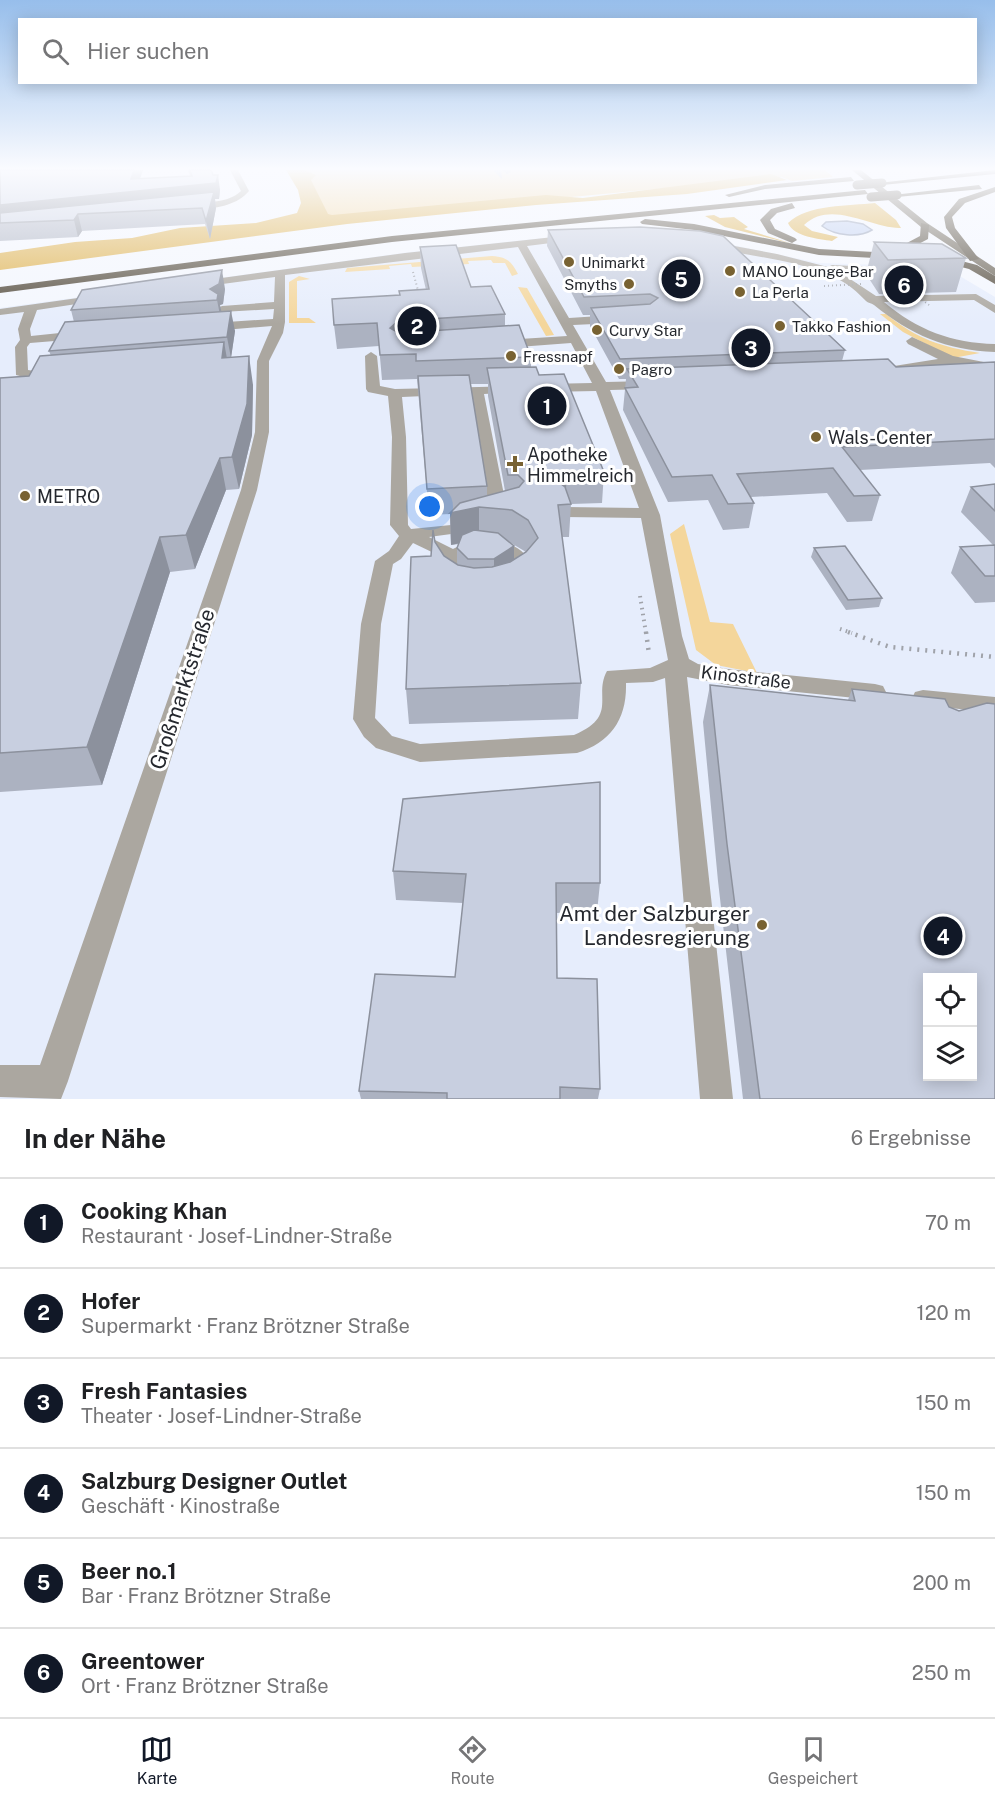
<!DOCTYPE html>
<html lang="de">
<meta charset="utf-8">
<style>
:root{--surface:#fff;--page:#f6f6f6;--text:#202124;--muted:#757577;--line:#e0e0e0;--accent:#111827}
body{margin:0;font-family:"Public Sans",sans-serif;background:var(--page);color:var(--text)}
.controls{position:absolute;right:18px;bottom:18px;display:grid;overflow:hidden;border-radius:0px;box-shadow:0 3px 15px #0003}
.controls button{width:54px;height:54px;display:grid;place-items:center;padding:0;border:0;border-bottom:2px solid var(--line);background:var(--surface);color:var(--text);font:30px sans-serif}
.you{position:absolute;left:430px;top:507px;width:21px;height:21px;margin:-15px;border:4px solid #fff;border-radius:50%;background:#1a73e8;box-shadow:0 0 0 9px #1a73e833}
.badge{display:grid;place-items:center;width:39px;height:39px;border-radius:50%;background:var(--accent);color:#fff;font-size:20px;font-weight:700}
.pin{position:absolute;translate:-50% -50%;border:3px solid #fff;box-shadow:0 2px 6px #0006}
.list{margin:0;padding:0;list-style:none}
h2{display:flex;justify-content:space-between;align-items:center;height:78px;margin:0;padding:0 24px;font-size:26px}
h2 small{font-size:20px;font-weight:400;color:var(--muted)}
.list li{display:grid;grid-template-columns:39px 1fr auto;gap:18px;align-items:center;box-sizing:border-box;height:90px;padding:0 24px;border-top:2px solid var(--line)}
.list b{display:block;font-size:22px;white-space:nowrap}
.list p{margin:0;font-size:20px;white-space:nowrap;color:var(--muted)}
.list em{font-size:20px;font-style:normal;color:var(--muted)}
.icon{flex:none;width:33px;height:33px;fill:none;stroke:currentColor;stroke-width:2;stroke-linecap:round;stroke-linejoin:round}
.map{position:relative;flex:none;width:995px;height:1099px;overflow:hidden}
.search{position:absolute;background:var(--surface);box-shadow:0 3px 15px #0003;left:18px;right:18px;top:18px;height:66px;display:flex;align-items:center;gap:15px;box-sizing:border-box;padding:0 21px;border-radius:0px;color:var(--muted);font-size:22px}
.sheet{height:618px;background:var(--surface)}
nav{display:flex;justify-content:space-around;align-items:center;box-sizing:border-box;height:84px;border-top:2px solid var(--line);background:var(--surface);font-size:16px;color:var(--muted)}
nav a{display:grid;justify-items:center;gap:3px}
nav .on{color:var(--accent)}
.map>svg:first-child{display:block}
</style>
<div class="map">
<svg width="995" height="1099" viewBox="0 0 995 1099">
<rect width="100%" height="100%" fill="#f4f7fe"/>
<path fill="#e6edfc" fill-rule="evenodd" d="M582 234 719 242 819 263 913 266 953 272 995 297V1099H0V308L410 252ZM928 978H972V1076H928Z"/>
<path fill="#f4d69b" d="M294 170H825L833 177 792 181 782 177 317 221Z
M492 256C507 257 511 261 518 274L512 276 505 263H493L491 260 468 261 469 264 412 267 411 264 389 266 390 269 345 272 347 268Z
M299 276 310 279 297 281V318H309L316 323H289V282Z
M518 287 527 288 554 335 546 336Z
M880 314H886C917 339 941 347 980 353L953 358 903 332Z
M684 524 710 622 733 624 757 673 716 665 696 650 670 534Z"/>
<path fill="#dfb351" d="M286 170H304L316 175 311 180 328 214 332 215 546 195 583 198 771 174 787 180 687 194 536 205 347 224 0 270V253L75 242 132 238 180 228 256 223 297 213 301 203 298 190Z
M875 203 896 220 901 228C871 229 832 199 804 225L812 231 838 237 832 241C819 239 794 237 788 223 808 204 849 206 875 203Z
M714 215 720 218 734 217 748 227 744 229 793 244 725 227 705 216Z"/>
<path fill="#becef0" stroke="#909cb6" stroke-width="1.5" d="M847 221 863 224 872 230C859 238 835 236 822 226L826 222Z"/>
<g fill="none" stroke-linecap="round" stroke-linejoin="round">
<path stroke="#a0a3aa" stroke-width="2" stroke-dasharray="1 3" stroke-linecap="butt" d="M413 272 419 294"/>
<path stroke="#a0a3aa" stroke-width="4" stroke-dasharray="1.5 4.5" stroke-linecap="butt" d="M640 596 646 633
M840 629 852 633"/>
<path stroke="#a0a3aa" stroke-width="4.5" stroke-dasharray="2 6" stroke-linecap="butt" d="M646 632 649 654
M848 632 890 647 995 657"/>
<path fill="#aba7a0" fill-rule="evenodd" d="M230 170H238L249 191C236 207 209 210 190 208V204C208 201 227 204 241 191Z
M502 170H510L511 172 507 174Z
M572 235 577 238 575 240 527 246 569 318 615 315 621 319 615 323 573 325 606 382 649 381 656 385 649 389 610 390 660 515 682 636 689 659 698 664 728 669 875 684 883 686 886 692 883 698 875 700 728 685 687 677 733 1099H700L665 678 653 682 626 683C627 719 611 742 577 753L420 762 376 748 364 737 353 719 361 624 375 561 389 551 399 536 390 525 392 437 388 396 368 392 366 389 365 356 371 352 377 356 380 386 395 389 516 386V392L484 394 508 515 499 520 490 515 471 394 402 397 406 437 408 525 411 529 481 522 484 526 481 530 429 537 453 549C479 534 535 538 532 577L523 583 514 577C516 545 478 546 459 562L455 573 458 579 449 585 442 583 437 573 436 554 413 543 401 559 393 564 381 624 375 718 392 736 420 744 574 735C619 716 593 696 607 671L650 668 668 660 641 518 565 517 557 512 565 507 639 508 596 391 545 392 538 388 545 384 592 383 571 343 503 348 497 344 503 340 567 336 518 247 285 275V322L283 333 269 361V432L257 490 68 1081 61 1099 0 1097V1065H40L241 490 255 432 257 361 272 326 212 331 206 327 212 323 273 319 274 309 222 312 216 309 222 306 274 302 275 277 200 287 195 284 200 281 405 253Z
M713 242 777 254 828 267 832 265 896 268 897 270 892 273 838 271 876 296 976 294 995 305V313L974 300 884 302C917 330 952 343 995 344V352C946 350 911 335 874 305 871 303 868 303 866 301 857 292 849 284 834 277 795 259 751 257 710 247L708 245Z
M99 295 103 296V300L37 310 30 329 31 336 79 331 85 335 79 339 30 343 27 347 28 370 59 375V381L46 383 16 375 15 347 20 340 18 329 24 312 0 315V309Z
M912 337 953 356 989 363 990 366 984 370 951 365 894 372V366L938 359 908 344 906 341Z
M923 690 995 697V713L915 704 912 698 915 692Z"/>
<path fill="#6d6659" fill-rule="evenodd" d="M852 170H861L927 223 995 268V276L921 227Z"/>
<path fill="#574f41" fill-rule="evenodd" d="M995 170V174L882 185 878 183Z
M851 177 854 181 765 189 729 197 725 195 765 185Z
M979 185 982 189 897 197 893 195Z
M995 187V192L965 203 952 217 955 228 979 259 970 261 946 228 944 217 959 199Z
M865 190 868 194 392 242 0 293V287L392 236Z
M792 203 795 208 777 213 770 220 775 229 795 238 797 240 792 243 768 233 760 220 771 209Z
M645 219 694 224 819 249 893 253 898 256 893 259 819 255 694 230 642 224 640 222Z
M921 223 929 225 928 239 911 248 888 251V247L905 244 920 236Z
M942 256 977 265 995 276V284L969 269 938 261 937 259Z"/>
<path stroke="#a0a3aa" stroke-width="2" stroke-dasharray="1 3" stroke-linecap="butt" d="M824 286 861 284
M919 297 929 305"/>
<path stroke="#574f41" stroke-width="9" d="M857 185 882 183
M871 197 897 195"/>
</g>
<path fill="#acb2c1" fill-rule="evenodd" d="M0 170H143L140 179 190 176 188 170H211L220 190 219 199H215L216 208 210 239 205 224 82 231 78 237 0 241Z
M493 170H501L502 179Z
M548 230 845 350 842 361 896 367 995 362V468L990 463 860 470 880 495 872 521 847 522 827 493 751 497 754 503 749 528 723 530 708 500 668 502 623 410 626 379H619L590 326V315H583L547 246Z
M874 242 966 258 956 292 879 294 866 274Z
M420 247 505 314V326L531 357V367L539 375 604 472 602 503 571 504 569 537H562L581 683 578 719 409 724 406 689 431 556 435 542 444 556 457 565V548L459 544 451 545 450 514 429 515 417 379 382 380 379 346 337 349 334 325 399 295V291L426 290 421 268ZM470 384H488V396L505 491 487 496V486ZM510 543H511L526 552 514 559Z
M225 289 223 304 220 305 221 312 235 331 231 357 253 385 252 435 239 489 226 490 195 569 170 572 102 785 0 792V378L29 376 51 356 49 351 74 322 71 310Z
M995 484V602L975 603 951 573 960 547 993 545 961 512 971 487Z
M814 548 882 598 879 607 846 610 811 557Z
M710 685 848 700 852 689 995 1099H743L718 881 703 722Z
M403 799 600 883 597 912 556 913 557 978 600 1089 598 1099H361L359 1091 455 977 463 903 396 900 393 871Z"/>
<path fill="#8c919d" d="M134 170H143L135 191 218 175 220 190 219 199H215L216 208 210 239 206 221 212 200 0 222V205Z
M78 214 82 231 78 237 74 220Z
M222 270 225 289 223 304 220 305 222 314 221 320 217 300 210 289Z
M231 311 235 331 231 358 227 337Z
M398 321 400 345 390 328Z
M224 342 229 370 222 358Z
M249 356 253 385 252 435 239 489 232 457Z
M220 458 226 490 195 569 186 535Z
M567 473 565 505H558L556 480Z
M479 507V539L451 545 450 513Z
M160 537 170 572 102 785 87 747Z
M514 546V571L494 584V559Z"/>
<path fill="#c8cfe0" stroke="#8c919d" stroke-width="1.5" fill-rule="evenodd" d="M0 170H134L131 179 192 176 190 170H211L213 175H218L216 183 0 205Z
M214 192 206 221 202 208 78 214 74 220 0 223V213Z
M640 227 700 231 723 236 845 350 620 359 591 308 650 304 658 298 650 294 584 297 548 230Z
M874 242 942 244 966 258 888 260Z
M456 245 471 287 491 286 505 314 398 321 390 328 399 333 519 325 531 357 416 361V354L380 355 377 323 334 325 332 299 400 295 399 291 429 289 420 247Z
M222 270 219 284 210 289 218 294 217 300 71 310 82 290Z
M231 311 227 337 49 351 65 322Z
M224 342 222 358 249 356 247 404 232 457 220 458 186 535 160 537 87 747 0 753V378L29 376 40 356Z
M888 359 896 367 995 362V439L842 447 880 495 854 496 833 468 737 474 754 503 728 504 712 475 672 477 625 388 638 387 627 369Z
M536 367 539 375 564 374 604 472 567 473 556 480 565 487 571 504 558 505 581 683 406 689 411 557 431 556 433 530 435 542 444 556 458 565 474 568 492 567 510 562 526 552 538 538 528 520 512 510 479 507 450 513 460 503 519 487 524 481 518 475H508L487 368Z
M469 375 487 486 427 489 418 376Z
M995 484V511L971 487Z
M474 530 498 533 514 546 494 559H468L457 548 462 535Z
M995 545V576H985L960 547Z
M845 546 882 598 848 600 814 548Z
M710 685 855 701 852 689 945 699 949 707 959 711 987 703 995 704V1099H760L727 844ZM927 978H972V1077H927Z
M600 782V883H556L557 978 597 979 600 1089 560 1087V1099H447V1093L359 1091 375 974 455 977 466 874 393 871 403 799Z"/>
<linearGradient id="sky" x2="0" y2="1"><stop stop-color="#97beeb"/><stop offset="0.52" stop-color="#fafbff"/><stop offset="1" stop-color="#fafbff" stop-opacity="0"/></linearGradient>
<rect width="995" height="324" fill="url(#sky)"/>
<g fill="#786232" stroke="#fff" stroke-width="2">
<circle cx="569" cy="262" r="6"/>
<circle cx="730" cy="271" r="6"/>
<circle cx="629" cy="284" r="6"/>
<circle cx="740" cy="292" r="6"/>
<circle cx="780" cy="326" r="6"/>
<circle cx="597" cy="330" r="6"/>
<circle cx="511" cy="356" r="6"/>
<circle cx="619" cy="369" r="6"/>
<circle cx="816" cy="437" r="6"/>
<path d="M512 455h6v6h6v6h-6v6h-6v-6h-6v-6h6z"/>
<circle cx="25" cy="496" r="6"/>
<circle cx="762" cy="925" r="6"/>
</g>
<g text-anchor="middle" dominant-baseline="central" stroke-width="6" stroke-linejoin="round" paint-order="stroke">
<g font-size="15" fill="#25282e" stroke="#fff" text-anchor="start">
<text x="581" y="262">Unimarkt</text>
<text x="742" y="271">MANO Lounge-Bar</text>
<text x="617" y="284" text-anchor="end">Smyths</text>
<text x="752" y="292">La Perla</text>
<text x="792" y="326">Takko Fashion</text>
<text x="609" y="330">Curvy Star</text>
<text x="523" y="356">Fressnapf</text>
<text x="631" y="369">Pagro</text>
</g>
<g font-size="18" fill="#25282e" stroke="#fff" text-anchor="start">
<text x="828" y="437">Wals-Center</text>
<text x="527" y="454">Apotheke<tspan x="527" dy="21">Himmelreich</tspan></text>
<text x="37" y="496">METRO</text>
</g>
<g font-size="18" fill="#25282e" stroke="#fff">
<text transform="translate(746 677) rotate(7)">Kinostraße</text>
</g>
<g font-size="21" fill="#25282e" stroke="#fff">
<text transform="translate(182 689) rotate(-72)">Großmarktstraße</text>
</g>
<g font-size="21" fill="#25282e" stroke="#fff" text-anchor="end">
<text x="750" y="913">Amt der Salzburger<tspan x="750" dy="24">Landesregierung</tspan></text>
</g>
</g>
</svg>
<div class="controls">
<button><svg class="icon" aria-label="locate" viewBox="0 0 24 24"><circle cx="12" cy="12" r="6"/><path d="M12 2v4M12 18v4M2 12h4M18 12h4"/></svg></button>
<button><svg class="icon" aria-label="layers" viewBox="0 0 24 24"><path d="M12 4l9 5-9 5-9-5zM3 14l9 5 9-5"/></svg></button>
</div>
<div class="you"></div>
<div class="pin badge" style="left:547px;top:406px">1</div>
<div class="pin badge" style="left:417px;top:326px">2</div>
<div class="pin badge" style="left:751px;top:348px">3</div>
<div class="pin badge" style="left:943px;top:936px">4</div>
<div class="pin badge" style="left:681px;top:279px">5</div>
<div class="pin badge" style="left:904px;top:285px">6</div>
<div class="search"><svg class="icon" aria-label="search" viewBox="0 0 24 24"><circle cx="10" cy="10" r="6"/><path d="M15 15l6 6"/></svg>Hier suchen</div>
</div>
<section class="sheet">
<h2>In der Nähe<small>6 Ergebnisse</small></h2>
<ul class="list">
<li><span class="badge">1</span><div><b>Cooking Khan</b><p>Restaurant · Josef-Lindner-Straße</p></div><em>70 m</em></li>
<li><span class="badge">2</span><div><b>Hofer</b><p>Supermarkt · Franz Brötzner Straße</p></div><em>120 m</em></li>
<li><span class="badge">3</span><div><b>Fresh Fantasies</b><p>Theater · Josef-Lindner-Straße</p></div><em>150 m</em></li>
<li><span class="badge">4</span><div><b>Salzburg Designer Outlet</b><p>Geschäft · Kinostraße</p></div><em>150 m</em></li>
<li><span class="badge">5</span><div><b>Beer no.1</b><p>Bar · Franz Brötzner Straße</p></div><em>200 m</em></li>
<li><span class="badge">6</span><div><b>Greentower</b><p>Ort · Franz Brötzner Straße</p></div><em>250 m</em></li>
</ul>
</section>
<nav>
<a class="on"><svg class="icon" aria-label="map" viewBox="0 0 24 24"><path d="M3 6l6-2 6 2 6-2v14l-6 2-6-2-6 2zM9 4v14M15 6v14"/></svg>Karte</a>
<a><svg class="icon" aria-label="directions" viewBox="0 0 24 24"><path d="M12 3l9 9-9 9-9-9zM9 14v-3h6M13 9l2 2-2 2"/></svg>Route</a>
<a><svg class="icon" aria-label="saved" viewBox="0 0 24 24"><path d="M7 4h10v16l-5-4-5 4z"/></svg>Gespeichert</a>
</nav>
